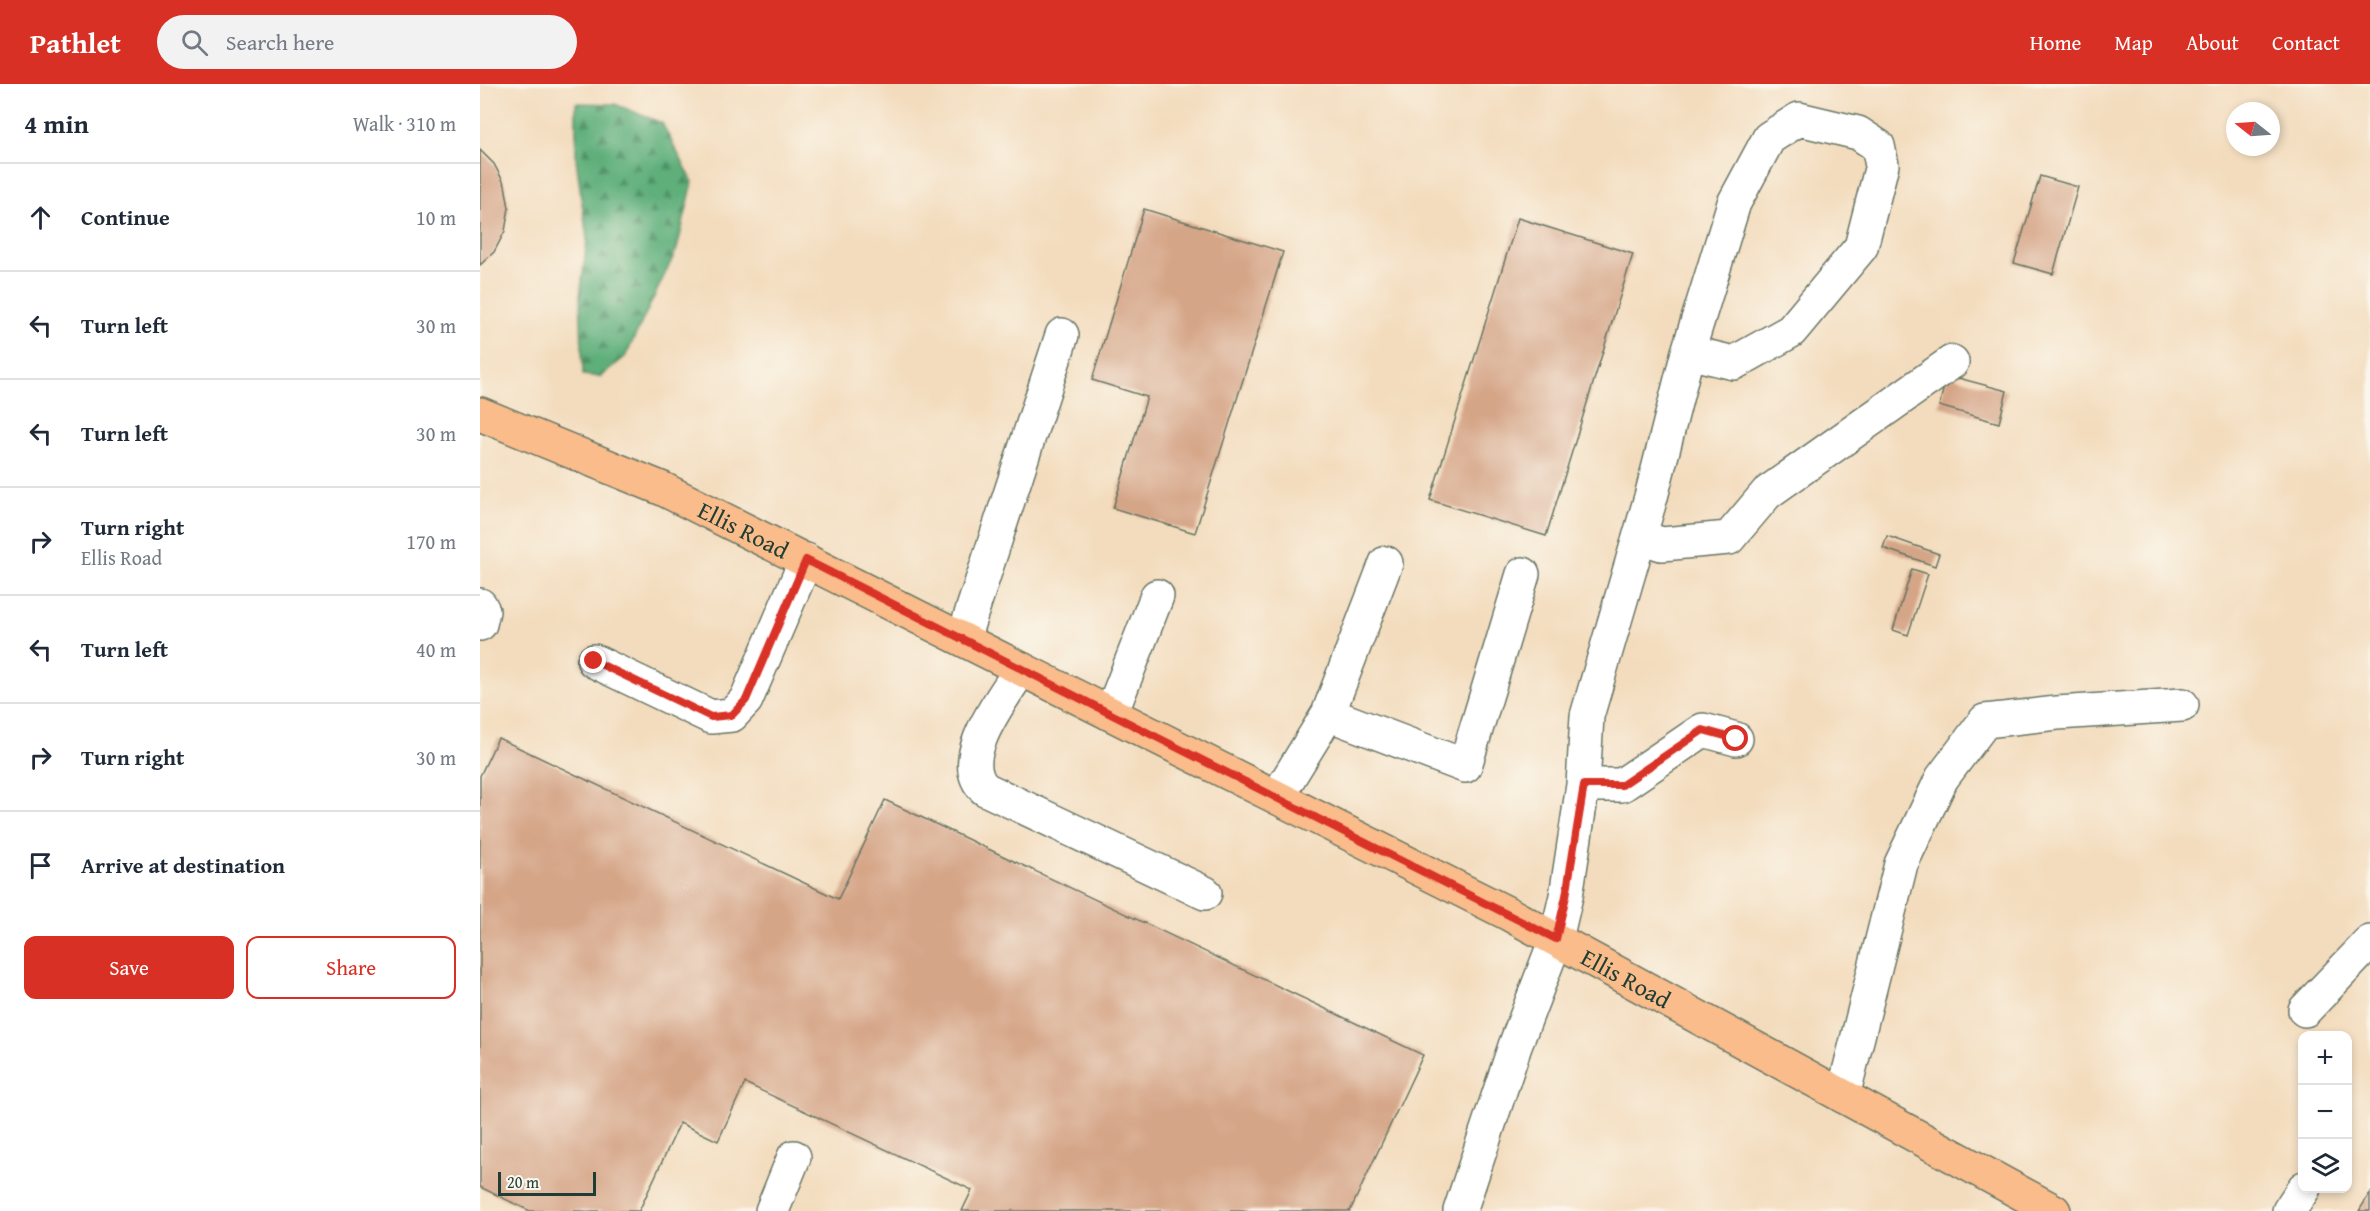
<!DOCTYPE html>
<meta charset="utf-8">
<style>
:root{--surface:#fff;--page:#f2f2f3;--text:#1f2937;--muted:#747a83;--line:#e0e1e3;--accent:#d93025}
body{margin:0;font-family:"Gentium Book Plus",serif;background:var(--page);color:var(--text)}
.controls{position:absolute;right:18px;bottom:18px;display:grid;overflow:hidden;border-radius:12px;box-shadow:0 3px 9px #0003}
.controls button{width:54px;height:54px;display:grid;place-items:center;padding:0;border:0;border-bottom:2px solid var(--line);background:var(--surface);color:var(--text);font:30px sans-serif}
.compass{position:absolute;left:1746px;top:18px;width:54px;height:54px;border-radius:50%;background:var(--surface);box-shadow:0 3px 9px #0003;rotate:287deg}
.scale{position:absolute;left:18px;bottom:15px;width:98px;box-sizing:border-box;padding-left:6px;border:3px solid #1f3d34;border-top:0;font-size:16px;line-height:21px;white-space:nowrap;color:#1f3d34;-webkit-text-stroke:4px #fbf7ec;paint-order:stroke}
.stop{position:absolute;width:18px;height:18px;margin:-14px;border:4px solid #d93025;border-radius:50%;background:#fff}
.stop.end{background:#d93025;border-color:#fff;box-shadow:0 2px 6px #0008}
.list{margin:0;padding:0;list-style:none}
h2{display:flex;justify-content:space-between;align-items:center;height:78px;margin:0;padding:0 24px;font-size:26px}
h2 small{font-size:20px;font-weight:400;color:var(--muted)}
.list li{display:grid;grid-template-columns:39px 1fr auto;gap:18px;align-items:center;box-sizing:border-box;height:108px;padding:0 24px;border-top:2px solid var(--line)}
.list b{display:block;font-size:22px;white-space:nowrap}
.list p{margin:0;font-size:20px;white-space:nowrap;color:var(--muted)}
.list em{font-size:20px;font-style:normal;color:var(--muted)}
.actions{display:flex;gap:12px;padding:18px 24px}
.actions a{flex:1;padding:14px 0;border:2px solid var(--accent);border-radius:12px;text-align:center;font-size:21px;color:var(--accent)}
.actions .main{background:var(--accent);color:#fff}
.icon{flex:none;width:33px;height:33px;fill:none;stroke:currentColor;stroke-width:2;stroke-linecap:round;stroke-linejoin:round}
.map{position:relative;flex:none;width:1890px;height:1127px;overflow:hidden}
header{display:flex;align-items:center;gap:36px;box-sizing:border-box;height:84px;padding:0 30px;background:var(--accent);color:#fff}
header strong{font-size:28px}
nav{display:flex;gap:33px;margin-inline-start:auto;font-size:21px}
.search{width:420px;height:54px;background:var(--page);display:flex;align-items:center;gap:15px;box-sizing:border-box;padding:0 21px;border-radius:33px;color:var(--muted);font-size:22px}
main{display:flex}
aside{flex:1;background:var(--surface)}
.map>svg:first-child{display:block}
</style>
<header>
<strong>Pathlet</strong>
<div class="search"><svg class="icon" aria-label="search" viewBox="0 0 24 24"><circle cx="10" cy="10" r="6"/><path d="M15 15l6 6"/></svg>Search here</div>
<nav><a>Home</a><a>Map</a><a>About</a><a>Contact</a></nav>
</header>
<main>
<aside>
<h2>4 min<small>Walk · 310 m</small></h2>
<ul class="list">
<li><svg class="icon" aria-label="ahead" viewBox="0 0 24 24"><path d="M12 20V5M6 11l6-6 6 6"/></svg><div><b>Continue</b></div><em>10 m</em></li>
<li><svg class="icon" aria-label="left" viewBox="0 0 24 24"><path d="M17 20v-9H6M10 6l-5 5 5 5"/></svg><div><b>Turn left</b></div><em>30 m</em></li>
<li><svg class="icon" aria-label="left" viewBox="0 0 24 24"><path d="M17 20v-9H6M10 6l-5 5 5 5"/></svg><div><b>Turn left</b></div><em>30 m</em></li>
<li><svg class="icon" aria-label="right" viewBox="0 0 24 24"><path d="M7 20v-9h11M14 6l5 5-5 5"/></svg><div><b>Turn right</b><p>Ellis Road</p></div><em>170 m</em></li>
<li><svg class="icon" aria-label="left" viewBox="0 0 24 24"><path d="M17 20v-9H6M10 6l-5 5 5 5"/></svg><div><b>Turn left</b></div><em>40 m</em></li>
<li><svg class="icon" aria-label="right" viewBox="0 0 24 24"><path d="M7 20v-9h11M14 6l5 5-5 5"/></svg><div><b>Turn right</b></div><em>30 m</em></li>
<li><svg class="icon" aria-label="arrive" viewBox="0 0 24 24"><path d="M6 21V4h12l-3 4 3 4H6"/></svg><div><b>Arrive at destination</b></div></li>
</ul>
<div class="actions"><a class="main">Save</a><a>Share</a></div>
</aside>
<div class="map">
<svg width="1890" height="1127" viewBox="0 0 1890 1127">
<defs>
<pattern id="forest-firs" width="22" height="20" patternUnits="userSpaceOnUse" patternTransform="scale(1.5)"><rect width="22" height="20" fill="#5faf7a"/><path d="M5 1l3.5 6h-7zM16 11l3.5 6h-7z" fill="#4e9065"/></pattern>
</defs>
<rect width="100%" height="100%" fill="#fbf7ec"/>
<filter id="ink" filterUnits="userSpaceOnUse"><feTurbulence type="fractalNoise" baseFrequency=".0167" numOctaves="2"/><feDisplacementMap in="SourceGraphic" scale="12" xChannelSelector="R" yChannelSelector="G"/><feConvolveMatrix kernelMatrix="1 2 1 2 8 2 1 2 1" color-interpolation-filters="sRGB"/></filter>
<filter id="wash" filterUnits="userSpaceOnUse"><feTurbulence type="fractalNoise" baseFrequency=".008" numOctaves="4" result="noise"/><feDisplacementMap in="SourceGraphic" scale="24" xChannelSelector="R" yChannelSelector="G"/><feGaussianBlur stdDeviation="1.35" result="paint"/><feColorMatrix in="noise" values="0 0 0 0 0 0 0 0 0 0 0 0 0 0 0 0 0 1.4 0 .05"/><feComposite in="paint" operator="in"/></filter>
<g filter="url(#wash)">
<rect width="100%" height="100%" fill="#f3dcbd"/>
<path fill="url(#forest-firs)" stroke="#3f7657" stroke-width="1.5" d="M96 19 135 20 182 39 213 98 197 165 145 273 120 293 103 291 100 213 107 155 96 75Z"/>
<g id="blocks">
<path fill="#d5a587" d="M0 66 14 80 25 101 29 124 25 147 14 168 0 181Z
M1560 92 1598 103 1573 190 1534 179Z
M664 125 803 168 715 449 633 424 667 313 612 296Z
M1038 134 1153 170 1066 452 950 416Z
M1467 291 1527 307 1519 339 1459 322Z
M1407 452 1459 470 1455 482 1403 464Z
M1432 485 1448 490 1428 551 1413 546Z
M18 654 358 815 405 716 943 971 870 1127H482L492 1106 265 999 238 1057 200 1039 159 1127H50L0 1103V692Z
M1890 1109V1127H1879Z"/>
</g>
</g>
<g filter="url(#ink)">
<use href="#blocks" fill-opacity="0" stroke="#697564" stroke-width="1.5"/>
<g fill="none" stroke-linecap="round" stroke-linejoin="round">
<defs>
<path id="minor" d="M1160 453 1182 460 1249 454 1287 409 1472 278
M0 521 3 527 0 540
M483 555 582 251
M114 577 231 633 252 631 266 616 326 476
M541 585C524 613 473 675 505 705L725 809
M631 630 677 512
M848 630 906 479
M1103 701H1142L1223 646 1256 655
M797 713 848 630 985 682 1043 490
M1825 926 1890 858
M1363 1012 1421 780 1462 694 1505 637 1577 629 1702 621
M292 1127 314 1073
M980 1127 1035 962 1076 855 1086 812 1103 701 1107 632 1171 413 1208 268 1254 119 1289 54 1319 35 1378 49 1398 62 1402 81 1381 163 1311 247 1254 279 1208 268
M1809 1127 1824 1104"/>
<g id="major">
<path id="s1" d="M0 330 183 405 1027 829 1574 1127"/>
</g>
</defs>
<use href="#minor" stroke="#697564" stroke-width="36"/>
<use href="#major" stroke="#697564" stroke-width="36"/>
<use href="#minor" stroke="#fff" stroke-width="33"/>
<use href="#major" stroke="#f9bc8a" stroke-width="33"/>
</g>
</g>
<g fill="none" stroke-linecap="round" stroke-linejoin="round" filter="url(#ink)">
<path stroke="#d93025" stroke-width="8" d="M114 577 231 633 252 631 266 616 326 476 1076 855 1086 812 1104 701H1142L1223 646 1256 655"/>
</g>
<g text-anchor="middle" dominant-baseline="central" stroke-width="4.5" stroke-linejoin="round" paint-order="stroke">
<g font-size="24" fill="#1f3d34" stroke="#fbf7ec">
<text stroke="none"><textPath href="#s1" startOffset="288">Ellis Road</textPath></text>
<text stroke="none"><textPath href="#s1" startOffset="1278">Ellis Road</textPath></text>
</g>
</g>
</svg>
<div class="controls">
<button>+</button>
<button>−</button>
<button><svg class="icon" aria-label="layers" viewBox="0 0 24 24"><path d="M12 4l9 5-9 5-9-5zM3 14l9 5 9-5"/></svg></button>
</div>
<svg class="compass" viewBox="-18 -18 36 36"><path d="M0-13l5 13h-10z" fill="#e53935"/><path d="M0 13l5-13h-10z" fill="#747a83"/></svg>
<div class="scale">20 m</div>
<div class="stop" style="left:1256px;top:655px"></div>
<div class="stop end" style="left:114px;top:577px"></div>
</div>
</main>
